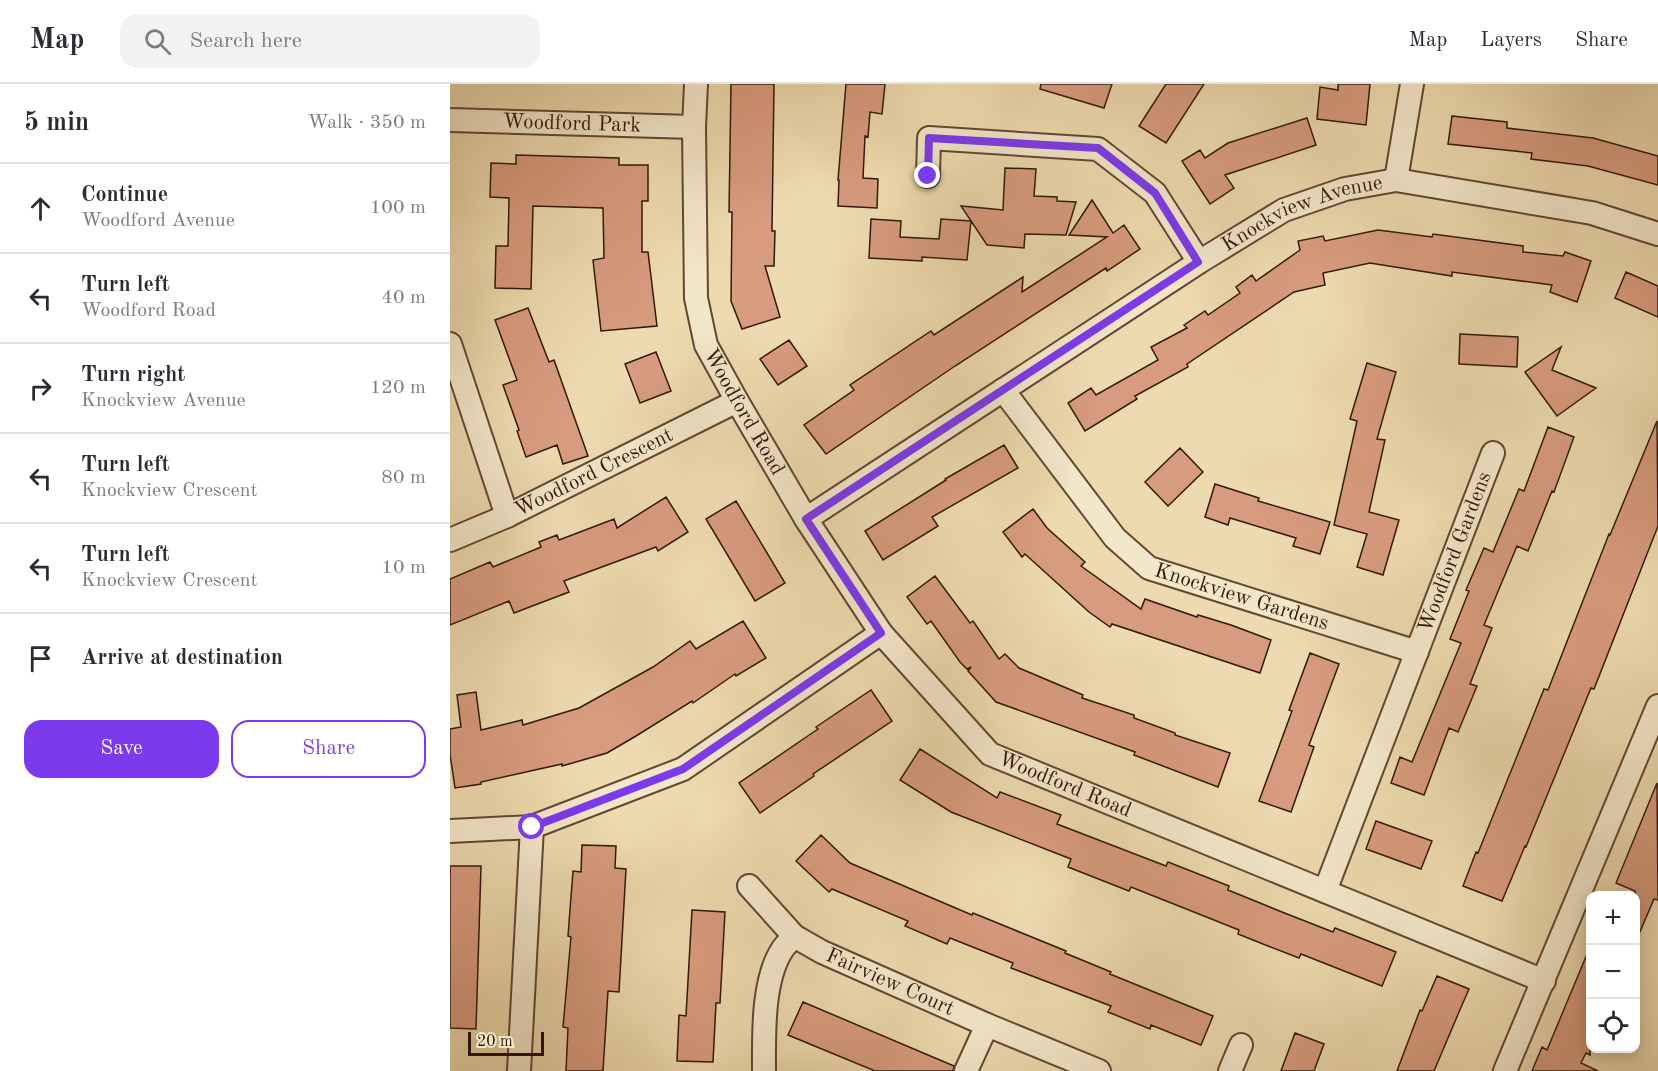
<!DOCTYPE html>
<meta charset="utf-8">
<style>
:root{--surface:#fff;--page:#f2f2f3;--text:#2b2b33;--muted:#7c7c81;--line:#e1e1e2;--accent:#7c3aed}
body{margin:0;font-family:"Old Standard TT",serif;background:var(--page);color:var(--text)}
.controls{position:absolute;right:18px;bottom:18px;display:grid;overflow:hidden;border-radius:12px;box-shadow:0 3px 15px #0003}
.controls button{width:54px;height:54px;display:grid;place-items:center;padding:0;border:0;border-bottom:2px solid var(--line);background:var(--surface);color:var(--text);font:30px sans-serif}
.scale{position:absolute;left:18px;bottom:15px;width:76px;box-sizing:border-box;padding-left:6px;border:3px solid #32180c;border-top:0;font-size:16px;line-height:21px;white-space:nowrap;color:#32180c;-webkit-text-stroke:4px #f3e7ca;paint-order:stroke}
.stop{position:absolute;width:18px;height:18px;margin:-14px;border:4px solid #7c3aed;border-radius:50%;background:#fff}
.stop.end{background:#7c3aed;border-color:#fff;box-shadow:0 2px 6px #0008}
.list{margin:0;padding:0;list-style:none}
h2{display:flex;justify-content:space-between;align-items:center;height:78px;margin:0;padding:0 24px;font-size:26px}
h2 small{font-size:20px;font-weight:400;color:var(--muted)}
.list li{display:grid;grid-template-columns:39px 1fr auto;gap:18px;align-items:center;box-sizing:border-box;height:90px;padding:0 24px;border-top:2px solid var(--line)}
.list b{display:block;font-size:22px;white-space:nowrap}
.list p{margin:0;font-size:20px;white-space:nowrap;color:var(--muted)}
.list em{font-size:20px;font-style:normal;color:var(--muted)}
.actions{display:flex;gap:12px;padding:18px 24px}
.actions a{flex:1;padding:14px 0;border:2px solid var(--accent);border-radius:18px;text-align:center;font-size:21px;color:var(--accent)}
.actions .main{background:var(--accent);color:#fff}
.icon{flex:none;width:33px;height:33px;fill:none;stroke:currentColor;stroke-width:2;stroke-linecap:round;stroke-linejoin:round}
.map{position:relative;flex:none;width:1208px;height:987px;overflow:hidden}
header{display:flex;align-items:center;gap:36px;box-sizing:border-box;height:84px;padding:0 30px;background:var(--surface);border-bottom:2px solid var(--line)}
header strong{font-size:28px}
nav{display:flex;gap:33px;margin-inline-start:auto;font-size:21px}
.search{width:420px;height:54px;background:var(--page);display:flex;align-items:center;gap:15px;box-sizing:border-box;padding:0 21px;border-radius:18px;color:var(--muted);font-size:22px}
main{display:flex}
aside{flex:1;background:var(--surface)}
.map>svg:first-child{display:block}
</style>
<header>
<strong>Map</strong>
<div class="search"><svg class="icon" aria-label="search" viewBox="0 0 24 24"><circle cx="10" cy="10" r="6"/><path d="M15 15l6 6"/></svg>Search here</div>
<nav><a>Map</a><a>Layers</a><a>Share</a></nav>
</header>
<main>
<aside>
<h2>5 min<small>Walk · 350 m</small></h2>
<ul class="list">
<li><svg class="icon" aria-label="ahead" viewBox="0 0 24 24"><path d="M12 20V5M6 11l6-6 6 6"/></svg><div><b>Continue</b><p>Woodford Avenue</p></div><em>100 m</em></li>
<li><svg class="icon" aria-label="left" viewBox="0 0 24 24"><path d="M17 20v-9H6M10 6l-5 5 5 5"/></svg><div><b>Turn left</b><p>Woodford Road</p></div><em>40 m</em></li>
<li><svg class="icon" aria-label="right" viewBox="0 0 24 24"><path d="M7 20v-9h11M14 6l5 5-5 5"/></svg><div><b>Turn right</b><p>Knockview Avenue</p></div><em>120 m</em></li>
<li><svg class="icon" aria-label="left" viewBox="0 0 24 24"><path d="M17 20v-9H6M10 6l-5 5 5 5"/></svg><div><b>Turn left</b><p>Knockview Crescent</p></div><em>80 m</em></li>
<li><svg class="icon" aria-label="left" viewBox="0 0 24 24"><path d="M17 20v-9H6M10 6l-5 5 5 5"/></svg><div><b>Turn left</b><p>Knockview Crescent</p></div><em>10 m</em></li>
<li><svg class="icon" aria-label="arrive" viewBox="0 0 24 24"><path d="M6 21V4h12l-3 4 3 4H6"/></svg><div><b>Arrive at destination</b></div></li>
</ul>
<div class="actions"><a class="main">Save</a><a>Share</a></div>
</aside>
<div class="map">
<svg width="1208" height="987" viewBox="0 0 1208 987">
<rect width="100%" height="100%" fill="#eddaae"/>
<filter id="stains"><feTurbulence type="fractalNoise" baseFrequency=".00333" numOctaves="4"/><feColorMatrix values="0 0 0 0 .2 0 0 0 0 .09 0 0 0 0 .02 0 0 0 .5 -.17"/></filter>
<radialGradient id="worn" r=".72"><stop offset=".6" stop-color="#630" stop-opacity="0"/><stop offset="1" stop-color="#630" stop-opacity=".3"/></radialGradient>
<path fill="#d79b7d" stroke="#32180c" stroke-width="1.5" d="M281 0H324L322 147H325L324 182H315L330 233 292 245 281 217 282 128H279Z
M396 0H435L432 30 420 28 418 53 415 52 413 94 428 95 427 124 388 122 389 96H388Z
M591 0H662L654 24 590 5Z
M716 0H754L716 59 689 42Z
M888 0H920L916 41 867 35 870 3 888 6Z
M1002 32 1057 38V44L1143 54 1208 72V101L1138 82 1081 75 1082 69 998 60Z
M857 34 866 61 775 91 784 104 760 120 732 77 750 66 755 74 778 59Z
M66 71 169 74V81H198V117H192V168H198L207 242 151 247 143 176 154 174 153 124 83 122 81 205 45 204 46 162H58L59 114 40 113 41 79 66 80Z
M555 84 586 85 584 112 607 113V117L626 118 616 151 575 150 574 164 537 161 511 122 553 126Z
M642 116 663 149 674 141 690 165 657 187 656 184 505 282 376 370 354 341 404 306 400 301 481 247 484 251 573 193 572 208 657 153 619 151Z
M421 135 451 137 450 153 489 155 491 135 521 137 517 176 472 173V177L419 174Z
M928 146 982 153 983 150 1073 162V168L1113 172 1115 168 1141 177 1127 218 1100 208 1102 201 1002 188V192L920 179 873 189 875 201 844 208 737 280 738 283 685 312 687 315 635 347 618 319 641 304 646 311 708 276 701 263 737 244 734 241 755 227 758 231 790 209 786 203 802 191 806 197 850 166 848 157 873 152 875 157Z
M1176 188 1208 202V233L1165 214Z
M78 224 99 278 104 276 138 372 113 380 107 361 76 373 67 347 69 346 53 301 67 296 45 236Z
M1010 250 1068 253 1067 283 1009 280Z
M339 256 357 282 328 301 310 275Z
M1111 263 1102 286 1146 304 1107 332 1075 288Z
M206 268 221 307 190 319 175 280Z
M917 279 946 288 927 355 935 356 919 428 949 436 933 491 907 483 917 450 884 441 907 337 900 335Z
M1207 337 1208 442 1144 605 1141 604 1076 763 1075 762 1052 817 1013 802 1026 768 1028 769 1094 605 1098 606 1159 450 1160 451Z
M1098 343 1124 353 1104 408 1102 407 1078 467 1067 462 1034 541 1042 544 1020 600 1027 602 1008 648 999 644 974 711 941 699 950 673 962 678 1011 559 1000 555 1019 507 1016 506 1034 464 1043 468 1069 405 1074 407Z
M554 361 568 384 482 433 488 442 433 476 415 447 496 396 495 395Z
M730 364 753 388 718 422 695 398Z
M765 400 809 414 808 417 880 438 870 470 843 462 846 454 780 434 778 441 755 433Z
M216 413 238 448 208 467 206 463 114 497 119 508 64 529 59 517 0 541V495L40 478 43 483 91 463 89 458 107 451 109 456 164 435 167 444Z
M286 417 335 499 305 517 256 435Z
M583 425 597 444 635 478 631 482 691 525 695 515 747 533 748 531 781 541 821 556 810 589 662 540 660 543 639 528 575 470 572 473 553 448Z
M485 492 520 539 523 537 549 575 555 570 569 584 633 611 632 614 684 631V634L725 649V651L780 669 768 703 684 671 685 668 546 618 518 587 521 583 517 585 510 578 481 537 477 540 457 513Z
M293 537 316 574 286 592 285 590 243 619 242 617 186 652 157 669 112 682V680L31 698V700L5 704 0 670V645L11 643 7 611 26 608 31 646 72 636 73 641 129 624 203 583 240 557 246 565Z
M860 569 889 580 859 661 864 663 841 728 809 717 842 627 839 626Z
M421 606 442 637 363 690 364 692 310 729 289 699 368 645 366 643Z
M470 665 547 714 550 708 611 731 607 740 716 782 718 778 779 802 778 806 832 828 883 848 885 844 946 868 932 902 851 870 849 874 818 862 788 850 789 846 681 803 679 807 618 783 621 775 501 728 450 696Z
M1207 699 1208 816 1204 815 1186 857 1185 807 1166 799Z
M926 737 982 757 971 785 916 765Z
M371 751 400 779 522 831 523 829 616 867 615 869 661 888 660 890 763 932 751 961 701 941 700 945 658 928 661 922 561 884 563 879 500 854 497 860 455 842 458 837 382 805 379 808 346 777Z
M132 761 166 762 165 784 176 785 169 908 158 907 153 987H116L118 944 113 943 121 853 118 852 123 787 131 788Z
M0 782H31L26 945 0 944Z
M242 826 275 828 270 919H266L263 978 227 977 229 931 236 932Z
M1140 863V971L1136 969 1131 979 1148 987H1082L1092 963 1097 966Z
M987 892 1019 905 1009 928 984 987H947L970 926 972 927Z
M353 918 504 982 503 987H425L338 951Z
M845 949 874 960 864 987H831Z"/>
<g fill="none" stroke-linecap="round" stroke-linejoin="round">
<defs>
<g id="minor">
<path id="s1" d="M246 0 244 43 246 214 256 261 287 317 356 435 431 549 540 670 1094 897"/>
<path id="s2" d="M0 36 244 43"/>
<path d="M478 92 479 54 648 65 705 109 749 178"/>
<path d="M946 96 962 0"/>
<path d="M0 260 57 432"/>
<path id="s3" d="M553 306 665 454 699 484 967 568"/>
<path id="s4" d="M356 435 749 178 834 126 895 105 946 96 1142 129 1208 150"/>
<path id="s5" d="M0 456 57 432 287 317"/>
<path d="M0 747 82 743 233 685 431 549"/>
<path id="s6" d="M299 802 344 852 372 868 537 941 649 987"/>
<path id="s7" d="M875 807 1043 369"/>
<path d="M69 987 82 743"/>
<path d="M314 987C314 952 312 897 332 866 335 861 340 857 344 852"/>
<path d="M516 987 537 941"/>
<path d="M780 987 791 961"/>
<path d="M1055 987 1208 622"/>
</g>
</defs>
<use href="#minor" stroke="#614834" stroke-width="26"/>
<use href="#minor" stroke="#f3e7ca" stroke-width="22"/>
</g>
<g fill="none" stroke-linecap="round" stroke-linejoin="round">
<path stroke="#7c3aed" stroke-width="8" d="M82 743 233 685 431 549 356 435 748 178 705 109 648 64 479 54 478 92"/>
</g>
<g text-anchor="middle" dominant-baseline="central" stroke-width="4.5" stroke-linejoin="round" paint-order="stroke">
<g font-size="21" fill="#32180c" stroke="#f3e7ca">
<text stroke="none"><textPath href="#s2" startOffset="122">Woodford Park</textPath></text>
<text stroke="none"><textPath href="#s4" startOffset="585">Knockview Avenue</textPath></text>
<text stroke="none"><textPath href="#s1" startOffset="339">Woodford Road</textPath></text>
<text stroke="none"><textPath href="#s5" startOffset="159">Woodford Crescent</textPath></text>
<text stroke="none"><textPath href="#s7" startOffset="363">Woodford Gardens</textPath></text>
<text stroke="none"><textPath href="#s3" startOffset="328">Knockview Gardens</textPath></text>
<text stroke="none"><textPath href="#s1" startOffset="843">Woodford Road</textPath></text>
<text stroke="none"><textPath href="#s6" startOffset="174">Fairview Court</textPath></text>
</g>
</g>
<rect width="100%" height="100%" filter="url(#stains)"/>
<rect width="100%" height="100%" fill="url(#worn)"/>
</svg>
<div class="controls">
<button>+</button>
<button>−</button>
<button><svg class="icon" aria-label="locate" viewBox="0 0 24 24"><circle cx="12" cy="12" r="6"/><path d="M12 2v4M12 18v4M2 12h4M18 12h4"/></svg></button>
</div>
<div class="scale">20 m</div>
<div class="stop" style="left:82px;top:743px"></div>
<div class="stop end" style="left:478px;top:92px"></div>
</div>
</main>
